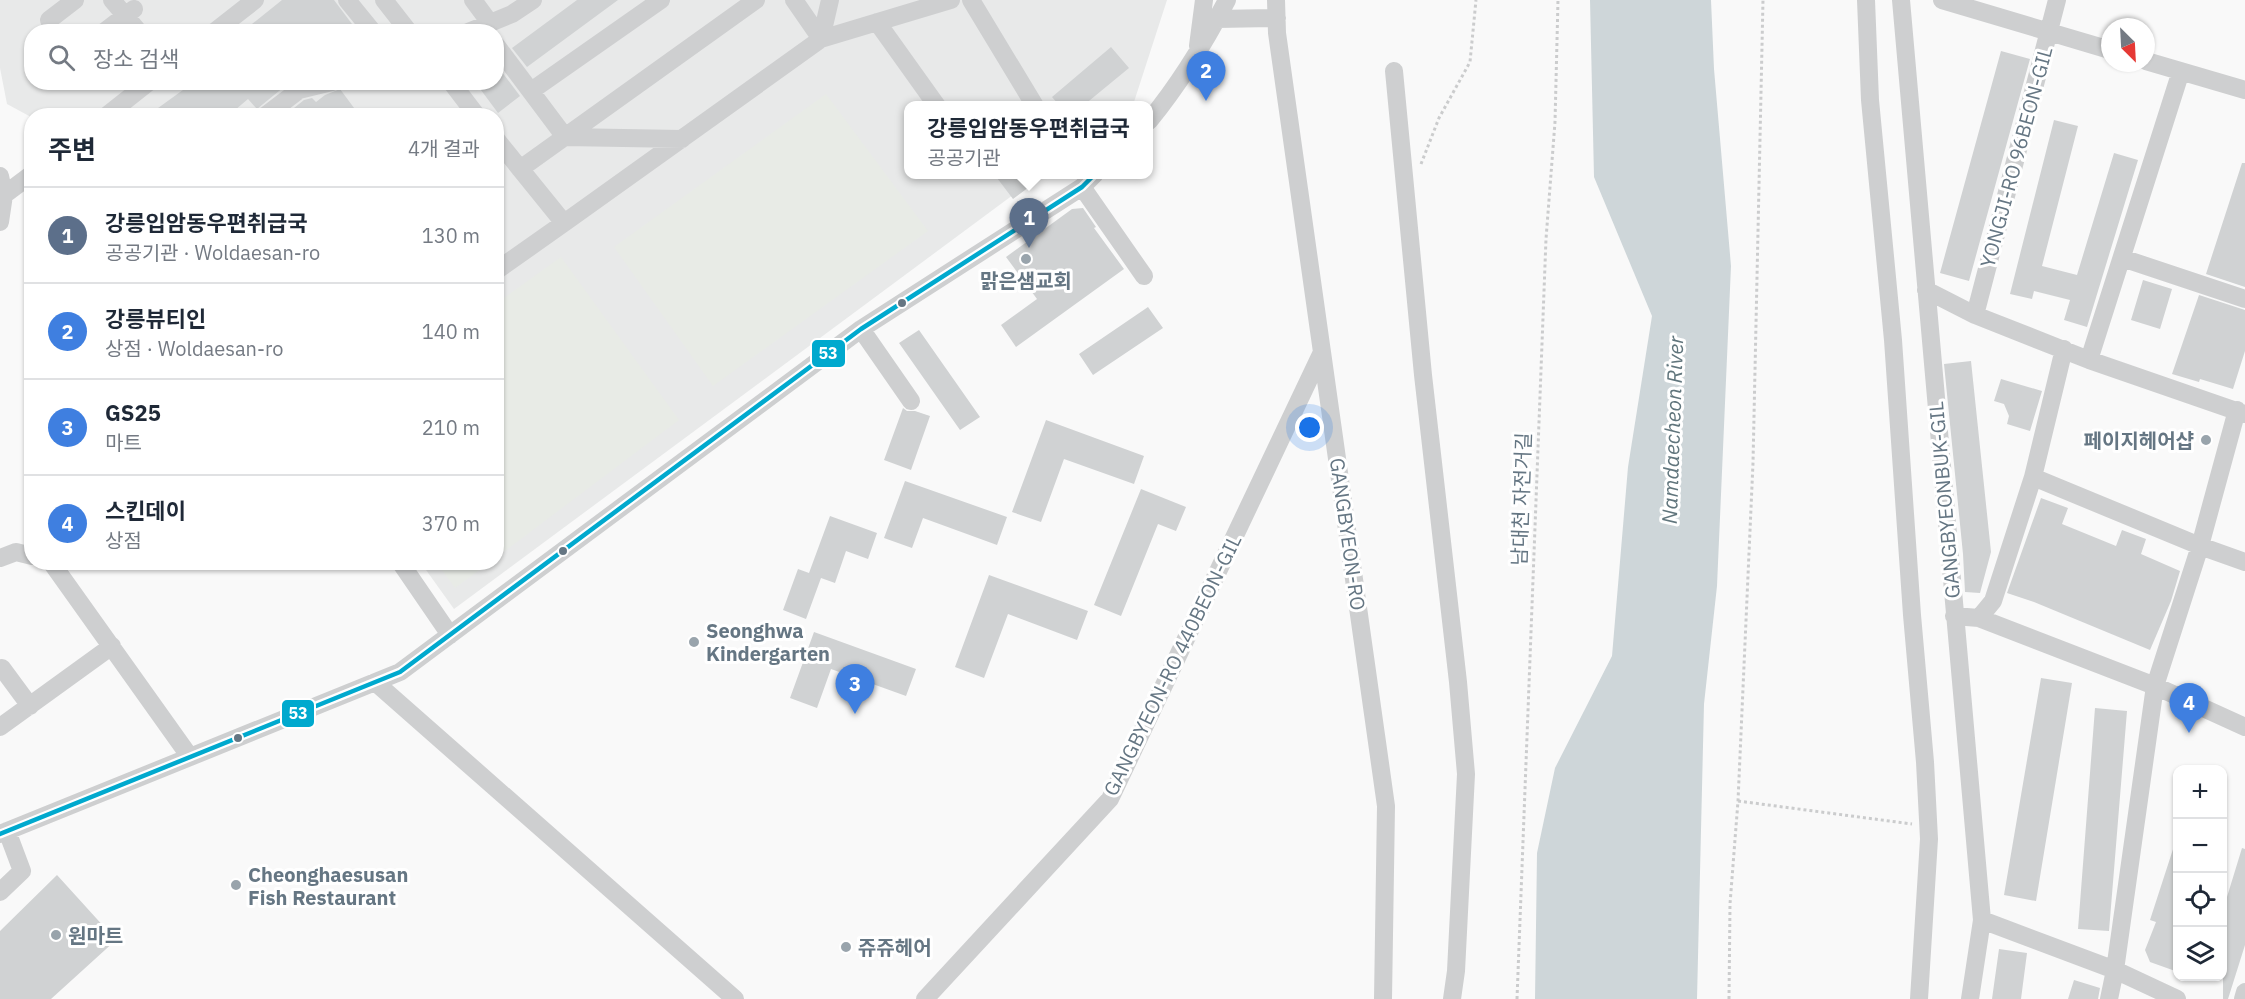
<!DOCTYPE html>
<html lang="ko">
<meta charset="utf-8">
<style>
:root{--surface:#fff;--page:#f6f6f7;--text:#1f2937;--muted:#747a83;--line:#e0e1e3;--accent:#56606c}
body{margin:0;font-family:"IBM Plex Sans","Noto Sans KR",sans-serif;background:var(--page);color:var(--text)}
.controls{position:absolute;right:18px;bottom:18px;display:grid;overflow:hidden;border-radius:12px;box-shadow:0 2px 4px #0004}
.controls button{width:54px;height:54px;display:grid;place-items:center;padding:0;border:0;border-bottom:2px solid var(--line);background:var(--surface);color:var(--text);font:30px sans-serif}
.compass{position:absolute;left:2101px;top:18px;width:54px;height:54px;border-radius:50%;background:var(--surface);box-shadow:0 2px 4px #0004;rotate:156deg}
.you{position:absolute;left:1310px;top:428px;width:21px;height:21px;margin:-15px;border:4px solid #fff;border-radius:50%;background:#1a73e8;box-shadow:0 0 0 9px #1a73e833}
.badge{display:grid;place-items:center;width:39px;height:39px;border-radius:50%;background:var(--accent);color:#fff;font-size:20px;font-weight:700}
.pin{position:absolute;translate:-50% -50px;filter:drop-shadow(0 2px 3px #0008)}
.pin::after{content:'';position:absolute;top:32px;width:21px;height:18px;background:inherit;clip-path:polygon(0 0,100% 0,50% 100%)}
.popup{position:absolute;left:904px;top:101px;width:249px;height:78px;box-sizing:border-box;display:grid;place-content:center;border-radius:12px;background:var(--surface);filter:drop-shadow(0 2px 4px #0005);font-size:20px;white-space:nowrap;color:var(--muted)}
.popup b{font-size:22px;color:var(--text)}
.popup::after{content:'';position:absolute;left:50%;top:100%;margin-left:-12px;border:12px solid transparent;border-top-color:var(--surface)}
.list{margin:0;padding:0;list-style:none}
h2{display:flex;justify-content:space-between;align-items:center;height:78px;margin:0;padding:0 24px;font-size:26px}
h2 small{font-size:20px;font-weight:400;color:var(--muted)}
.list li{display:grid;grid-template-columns:39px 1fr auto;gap:18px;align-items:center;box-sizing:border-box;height:96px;padding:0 24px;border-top:2px solid var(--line)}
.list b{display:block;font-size:22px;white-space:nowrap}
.list p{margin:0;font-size:20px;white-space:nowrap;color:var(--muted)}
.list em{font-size:20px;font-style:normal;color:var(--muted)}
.icon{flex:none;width:33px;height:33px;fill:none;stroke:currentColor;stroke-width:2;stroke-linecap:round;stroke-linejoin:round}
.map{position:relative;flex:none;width:2245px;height:999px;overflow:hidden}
.search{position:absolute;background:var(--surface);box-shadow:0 2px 4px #0004;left:24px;top:24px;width:480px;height:66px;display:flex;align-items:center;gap:15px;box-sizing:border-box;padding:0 21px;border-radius:24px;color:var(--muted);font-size:22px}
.panel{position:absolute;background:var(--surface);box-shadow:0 2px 4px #0004;left:24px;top:108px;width:480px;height:462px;border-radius:24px}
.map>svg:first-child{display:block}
</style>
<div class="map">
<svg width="2245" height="999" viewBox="0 0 2245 999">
<rect width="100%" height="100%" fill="#f9f9f9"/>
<path fill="#e8e9e9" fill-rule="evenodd" d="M0 0H1167L1133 105 909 106V174L1040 175 454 609 421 563 496 562V116L31 117 7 104 0 68ZM32 32H496V82H32Z"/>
<path fill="#e8ebe6" d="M826 94 928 231 713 386 614 247Z
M561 257 679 420 497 557V303Z
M437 563H489L455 588Z"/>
<path fill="#ced6d9" d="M1590 0H1711L1714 69 1731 266 1717 586 1704 704 1697 999H1535L1537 853 1555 768 1612 656 1628 467 1652 316 1594 177Z"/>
<path fill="#d0d2d3" d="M282 0H334L358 32H242Z
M577 0H618L527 67 512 48Z
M1111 47 1129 68 1084 105H1059L1052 97Z
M2001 51 2030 59 1969 281 1940 273Z
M496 64 520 96 498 113 475 82H496Z
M194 82H290L257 109 248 99 228 116H147Z
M340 89 360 116H284L304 100 312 98 316 102 325 95Z
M2054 120 2078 126 2042 266 2077 275 2114 153 2138 160 2087 327 2064 320 2070 300 2034 291 2032 299 2010 294Z
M2242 163H2245V287L2206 274Z
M994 174H1025L1033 184 1013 199Z
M1083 208 1096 227 1094 228 1124 269 1016 347 1001 325 1037 299 1006 257 1072 209Z
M2143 280 2172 289 2160 329 2131 320Z
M2199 295 2245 310V351L2233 389 2200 379 2199 382 2172 374Z
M1148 307 1163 328 1093 375 1079 354Z
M919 330 980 417 960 430 899 343Z
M1971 361 1991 552 1980 593 1965 592 1963 554 1944 364Z
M2001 379 2042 391 2030 431 2007 424 2009 416 2004 404 1994 401Z
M903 408 907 411H915L930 416 911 470 884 460Z
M1046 420 1144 456 1134 484 1064 459 1041 522 1012 512Z
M905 481 1007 517 997 545 923 518 912 548 884 538Z
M1141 489 1186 507 1176 531 1158 524 1121 616 1094 605Z
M2041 498 2068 508 2062 524 2116 546 2122 530 2146 539 2141 554 2180 571 2171 601 2150 650 2034 602 2007 593Z
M830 516 877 533 868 559 846 551 835 583 821 578 806 619 783 610 798 569 809 573Z
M989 575 1088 611 1077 640 1008 614 984 678 955 667Z
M814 632 916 669 906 696 831 669 817 708 790 698Z
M2041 678 2072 683 2036 901 2004 895Z
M2095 708 2127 711 2109 931 2078 929Z
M2175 843H2178V972L2150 962 2145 950 2156 922 2150 920Z
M2242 848 2245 849V945L2228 999H2223V910Z
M57 875 116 940 51 999H0V931Z
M1999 949 2027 953 2021 999H1992Z
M2074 980 2100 988 2098 999H2068Z"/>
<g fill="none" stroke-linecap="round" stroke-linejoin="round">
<path stroke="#cbcccd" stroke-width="3" stroke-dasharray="3 3" stroke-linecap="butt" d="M1421 164 1439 118 1470 62 1476 0
M1738 801 1912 824
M1517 999 1546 239 1555 122 1558 0
M1729 999 1730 904 1738 801 1753 463 1763 0"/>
<path stroke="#cecfd0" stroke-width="18" d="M112 0 139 32
M347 0 373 32
M384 0 409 32
M473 0 490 23
M794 0 821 39
M971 0 1035 106
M1276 0 1277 33 1386 806 1383 999
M1866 0 1870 100 1893 340 1912 615 1925 762 1929 839 1919 999
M1901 0 1982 920 1970 999
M1942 0 2110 50
M1217 19 1277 18
M49 20 75 0
M877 22 937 106
M104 32 134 9
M214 32 255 0
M468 32 512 14 533 0
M821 39 830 0
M496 45 565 137 682 139
M1198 46 1204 0
M2146 61 2245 90
M1394 71 1423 375 1458 682 1466 774 1456 971 1452 999
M451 82 477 116
M531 91 661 0
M106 116 149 82
M265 116 299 90 332 82
M1149 121C1181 82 1204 44 1227 0
M496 139 564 223 821 39 951 0
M520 169 756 0
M0 176 4 195 0 222
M1082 187 1144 276
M4 195 32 174
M2122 258 2245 299
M496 271 564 223
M1926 290 1975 315 2089 360 2245 414
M1975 315 2057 0
M861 329 911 401
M2089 360 2181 71
M2033 477 2200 546 2245 562
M0 558 16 552 32 556
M51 562 190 757
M400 562 450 635
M1954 616 1979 618 2155 686 2245 727
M1979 618 1993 601 2033 477 2064 349
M0 670 2 668 30 706
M375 682 735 999
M0 727 112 646
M0 834 400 672 861 329 1082 187 1095 174
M0 892 22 871 7 831
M1982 920 2115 970 2177 999
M925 999 1110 799 1322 352
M2109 999 2115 970 2155 686 2200 546 2237 410
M2243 999 2245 992"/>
<defs>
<path id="bus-1" d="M0 834 400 672 861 329 1082 187 1095 174"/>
</defs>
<use href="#bus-1" stroke="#fff" stroke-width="9"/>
<use href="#bus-1" stroke="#00a9ce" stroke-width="4.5"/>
</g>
<g fill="#99a4ac" stroke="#fff" stroke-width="2">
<circle cx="1026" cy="259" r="6"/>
<circle cx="2206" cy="440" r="6"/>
<circle cx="694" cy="642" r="6"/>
<circle cx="236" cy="885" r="6"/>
<circle cx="56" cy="935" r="6"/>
<circle cx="846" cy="947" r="6"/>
</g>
<g fill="#657683" stroke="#fff" stroke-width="2">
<circle cx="902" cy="303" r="5"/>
<circle cx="563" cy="551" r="5"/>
<circle cx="238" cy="738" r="5"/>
</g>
<g text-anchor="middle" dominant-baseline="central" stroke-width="6" stroke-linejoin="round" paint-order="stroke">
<g font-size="20" fill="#657683" stroke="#fff">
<text transform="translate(2016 157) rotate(-75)">YONGJI-RO 96BEON-GIL</text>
<text transform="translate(1521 499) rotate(-88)">남대천 자전거길</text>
<text transform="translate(1944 500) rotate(-95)">GANGBYEONBUK-GIL</text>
<text transform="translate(1348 534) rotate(82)">GANGBYEON-RO</text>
<text transform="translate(1172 665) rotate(-64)">GANGBYEON-RO 440BEON-GIL</text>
</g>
<g font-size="20" font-weight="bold" fill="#657683" stroke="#fff" text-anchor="start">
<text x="1026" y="280" text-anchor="middle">맑은샘교회</text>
<text x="2194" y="440" text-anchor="end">페이지헤어샵</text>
<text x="706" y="630">Seonghwa<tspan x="706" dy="23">Kindergarten</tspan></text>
<text x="248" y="874">Cheonghaesusan<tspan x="248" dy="23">Fish Restaurant</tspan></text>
<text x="68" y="935">원마트</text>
<text x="858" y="947">쥬쥬헤어</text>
</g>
<g font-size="21" font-style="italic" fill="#60757c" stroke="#fff">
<text transform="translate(1672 430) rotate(-88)">Namdaecheon River</text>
</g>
</g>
<g stroke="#fff" stroke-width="2">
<rect x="811" y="339" width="35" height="29" rx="6" fill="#00a9ce"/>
<rect x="281" y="699" width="34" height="29" rx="6" fill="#00a9ce"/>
</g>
<g font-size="16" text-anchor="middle" font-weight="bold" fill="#fff">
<text x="828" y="359">53</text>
<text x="298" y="719">53</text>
</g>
</svg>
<div class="controls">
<button>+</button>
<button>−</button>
<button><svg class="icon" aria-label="locate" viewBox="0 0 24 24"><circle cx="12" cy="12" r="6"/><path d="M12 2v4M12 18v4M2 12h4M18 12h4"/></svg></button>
<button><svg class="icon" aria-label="layers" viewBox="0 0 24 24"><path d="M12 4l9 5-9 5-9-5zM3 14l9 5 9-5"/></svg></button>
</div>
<svg class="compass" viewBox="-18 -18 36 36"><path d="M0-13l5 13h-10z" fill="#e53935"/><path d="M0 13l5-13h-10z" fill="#747a83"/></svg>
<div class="you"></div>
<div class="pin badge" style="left:1029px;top:248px;background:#5c6f8a">1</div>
<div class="popup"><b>강릉입암동우편취급국</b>공공기관</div>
<div class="pin badge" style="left:1206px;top:101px;background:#3f7fe0">2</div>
<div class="pin badge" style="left:855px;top:714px;background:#3f7fe0">3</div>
<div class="pin badge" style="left:2189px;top:733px;background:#3f7fe0">4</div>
<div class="search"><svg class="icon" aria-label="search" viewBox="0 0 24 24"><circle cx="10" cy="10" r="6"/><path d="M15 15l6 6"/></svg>장소 검색</div>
<section class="panel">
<h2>주변<small>4개 결과</small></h2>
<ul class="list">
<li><span class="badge" style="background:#5c6f8a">1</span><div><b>강릉입암동우편취급국</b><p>공공기관 · Woldaesan-ro</p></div><em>130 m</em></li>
<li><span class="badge" style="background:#3f7fe0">2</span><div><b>강릉뷰티인</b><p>상점 · Woldaesan-ro</p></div><em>140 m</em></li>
<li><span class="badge" style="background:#3f7fe0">3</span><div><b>GS25</b><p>마트</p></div><em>210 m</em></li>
<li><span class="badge" style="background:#3f7fe0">4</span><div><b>스킨데이</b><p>상점</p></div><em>370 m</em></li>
</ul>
</section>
</div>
